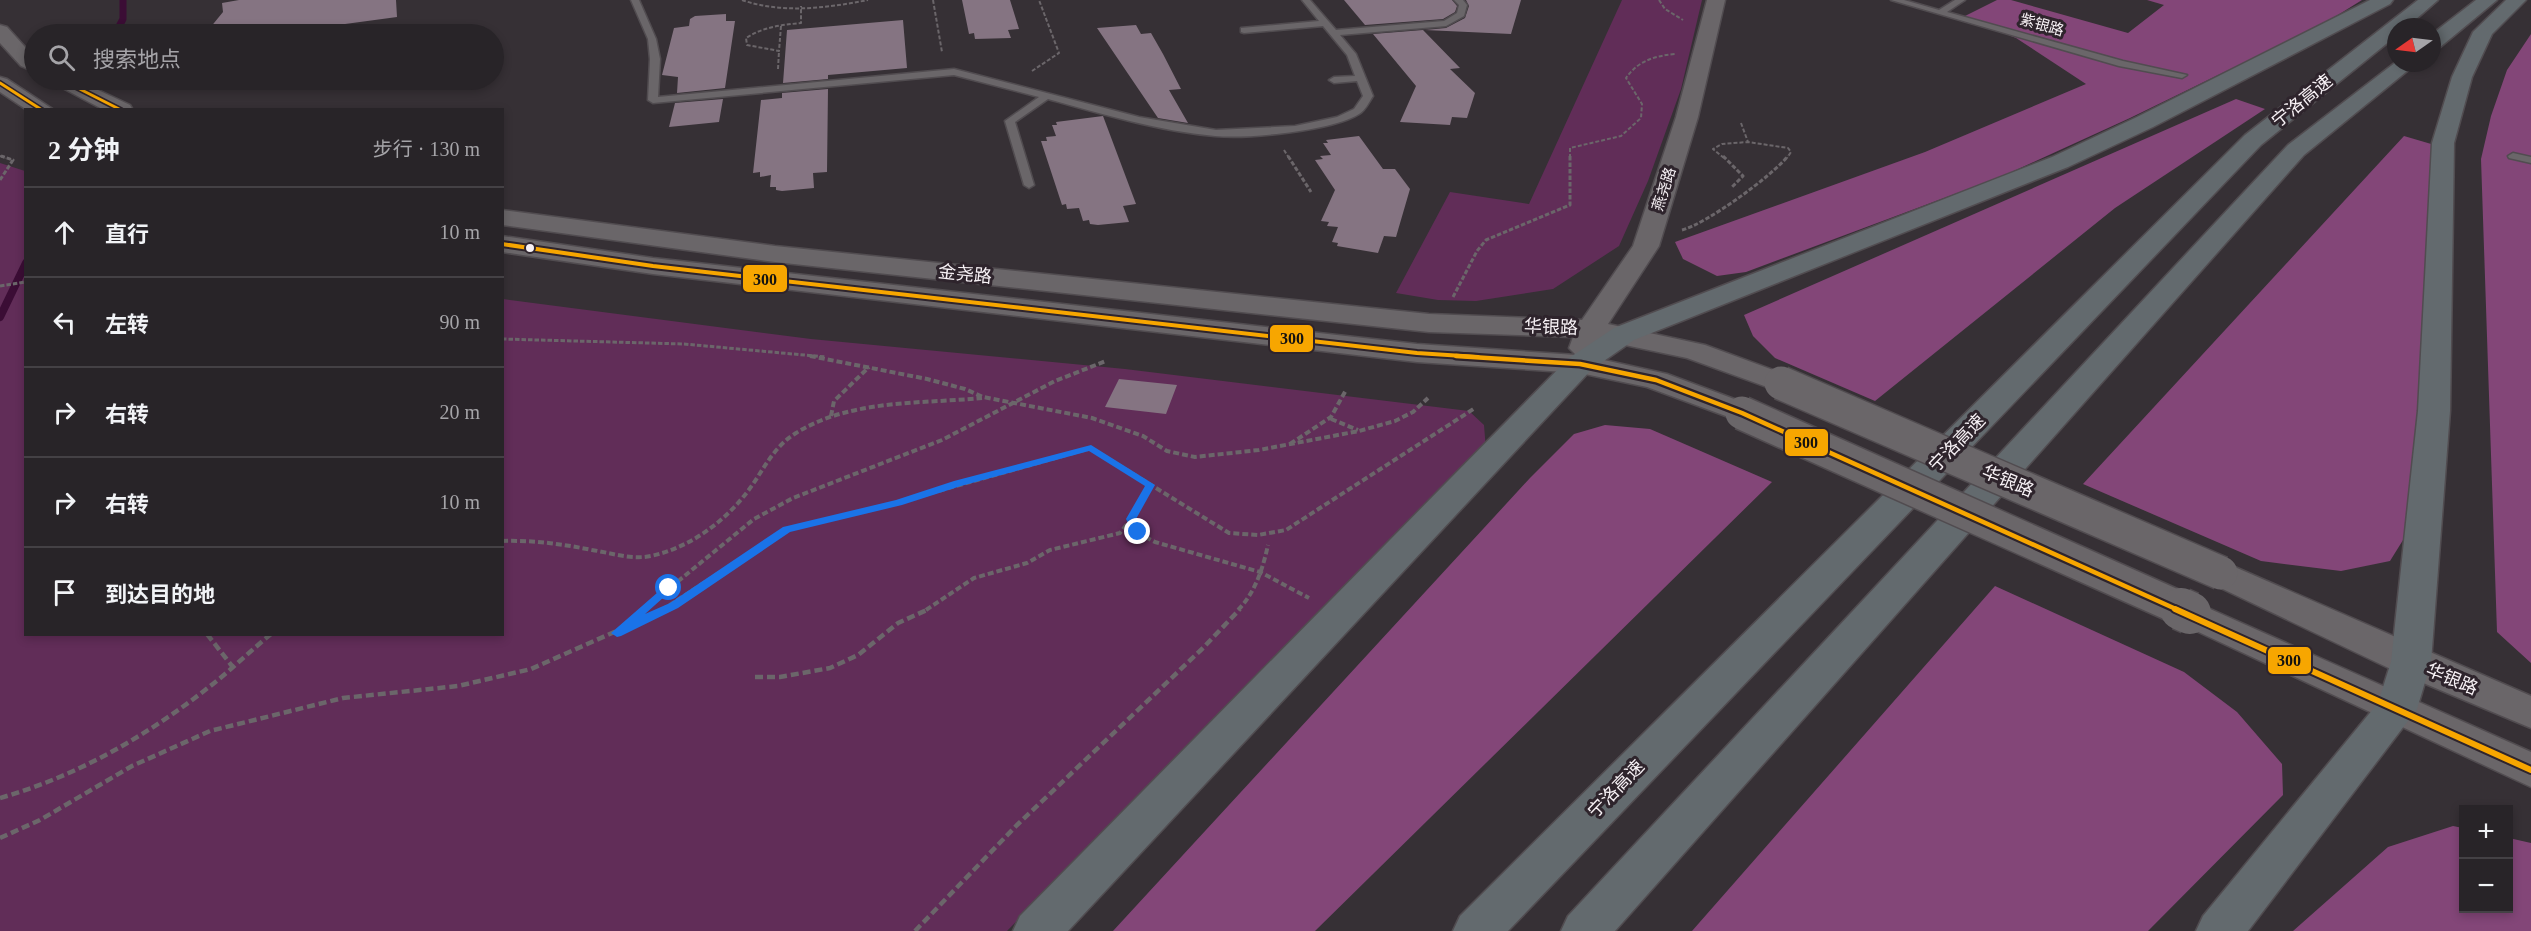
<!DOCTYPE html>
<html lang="zh">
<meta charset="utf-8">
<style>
:root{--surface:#282428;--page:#343034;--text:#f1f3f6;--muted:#a5a4a8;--line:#444145}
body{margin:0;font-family:"Times New Roman","Noto Sans SC",serif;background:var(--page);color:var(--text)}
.controls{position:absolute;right:18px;bottom:18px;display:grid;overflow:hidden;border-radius:0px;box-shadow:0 3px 9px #0003}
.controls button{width:54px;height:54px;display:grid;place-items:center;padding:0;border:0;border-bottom:2px solid var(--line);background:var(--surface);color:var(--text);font:30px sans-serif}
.compass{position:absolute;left:2387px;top:18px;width:54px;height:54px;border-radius:50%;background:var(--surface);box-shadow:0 3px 9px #0003;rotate:256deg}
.stop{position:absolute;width:18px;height:18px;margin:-14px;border:4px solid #1a73e8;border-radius:50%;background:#fff}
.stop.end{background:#1a73e8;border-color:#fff;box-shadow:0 2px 6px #0008}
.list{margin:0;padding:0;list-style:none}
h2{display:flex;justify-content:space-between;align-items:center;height:78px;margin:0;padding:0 24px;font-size:26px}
h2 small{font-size:20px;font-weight:400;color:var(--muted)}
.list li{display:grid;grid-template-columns:39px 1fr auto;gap:18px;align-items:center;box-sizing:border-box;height:90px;padding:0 24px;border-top:2px solid var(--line)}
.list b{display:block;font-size:22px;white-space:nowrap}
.list em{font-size:20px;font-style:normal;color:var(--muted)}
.icon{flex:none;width:33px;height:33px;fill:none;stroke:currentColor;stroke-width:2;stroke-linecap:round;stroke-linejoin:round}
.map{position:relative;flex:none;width:2531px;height:931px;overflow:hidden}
.search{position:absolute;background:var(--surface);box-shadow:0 3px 9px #0003;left:24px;top:24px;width:480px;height:66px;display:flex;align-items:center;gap:15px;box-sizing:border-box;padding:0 21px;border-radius:33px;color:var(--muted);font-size:22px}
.panel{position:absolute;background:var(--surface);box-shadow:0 3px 9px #0003;left:24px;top:108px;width:480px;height:528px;border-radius:0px}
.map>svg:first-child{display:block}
</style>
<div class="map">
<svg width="2531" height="931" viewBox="0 0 2531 931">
<rect width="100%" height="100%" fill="#363035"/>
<path fill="#612d58" d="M1622 0H1702L1681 89 1648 181 1619 246 1553 289 1476 301 1438 300 1396 293 1450 192 1529 204Z
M0 163 25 171 26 634H502L503 299 811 339 1125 369 1469 411 1484 425 1486 450 1227 706 1007 931H0Z"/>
<path fill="#834678" d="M1997 0H2011L2128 33 2164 5 2147 0H2362L2325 23 2130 118 2003 176 1746 272 1717 276 1683 259 1675 242 1925 152 2086 84 2016 38 1963 17Z
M2531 34V663L2497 632 2481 159 2491 116 2507 70Z
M2236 99 2265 109 2115 208 1875 401 1775 358 1753 336 1744 315Z
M2404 136 2438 146 2408 532 2390 561 2341 571 2261 561 2083 484Z
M1605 425 1650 429 1772 482 1315 931H1113L1530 478 1574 434Z
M1995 586 2184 672 2237 712 2282 764 2283 795 2148 931H1692Z
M2453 826 2463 828 2464 908H2508L2509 838 2531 843V931H2293L2388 847Z"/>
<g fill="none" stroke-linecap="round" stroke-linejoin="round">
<path stroke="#3b0d35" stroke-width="7" d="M115 34 123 19V0"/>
<path stroke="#3b0d35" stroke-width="8" d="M0 317 26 263"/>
</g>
<path fill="#857482" d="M239 0H396L397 17 271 34H205L223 12 222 3Z
M962 0H1010L1019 29 1008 30 1011 38 975 39 974 33 969 34Z
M1344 0H1452L1457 6 1455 12 1443 19 1365 25Z
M1466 0H1521L1511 34 1425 30 1446 28 1465 18 1469 6Z
M726 14V21H735L725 88 677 93 678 77 662 75 674 28 689 26 690 19 695 16Z
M903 20 907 68 828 75V79L783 83 787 30Z
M1136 25 1141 34 1151 33 1163 54 1181 89 1169 90 1188 123 1158 118 1097 28Z
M1423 30 1460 68 1450 69 1475 93 1467 118 1452 117 1450 125 1400 122 1416 86 1373 34Z
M828 89 827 172 813 173 814 188 782 191 776 190V187H770L771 175 760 177V172L753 173 761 100 782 98V93Z
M723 99 719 122 669 127 675 103Z
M1103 116 1136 204 1123 206 1129 222 1098 225 1090 224 1089 220 1083 221 1079 208 1067 209 1066 204 1062 205 1041 141H1047L1046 137 1056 136 1052 125H1057L1056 122Z
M1359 136 1383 169H1395L1410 189 1396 237 1384 236 1378 253 1337 246 1338 243 1332 242 1338 227 1327 226 1329 222 1321 221 1335 190 1315 160 1323 159 1320 156 1331 155 1323 143H1328L1326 140Z
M1119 379 1177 385 1166 414 1105 407Z"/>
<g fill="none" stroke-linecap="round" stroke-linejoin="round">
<defs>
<path id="service" d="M631 0H639L656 39 660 59 658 97 954 69 1139 117 1216 130 1295 126 1337 117 1354 109 1363 96 1357 81 1334 83 1329 80 1334 77 1355 76 1347 55 1323 26 1244 33 1241 32V28L1319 21 1302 0H1310L1336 30 1444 21 1457 13 1459 5 1454 0H1463L1467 5 1464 16 1446 26 1340 35 1356 54 1373 96C1369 102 1365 111 1359 114 1332 131 1247 139 1215 136 1158 131 1103 114 1048 99L1015 122 1034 185 1029 188 1024 185 1005 121 1039 97 954 75 653 103 648 100 650 59 648 39Z
M1891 0H1904L1939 10 1955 0H1965L1947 12 2123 61 2187 75 2182 78 2119 66Z
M2513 153 2531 157V163L2509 158 2508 156Z"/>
<path id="secondary" d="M1707 0H1725L1698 117 1659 246 1608 324 1705 345 1792 377 1796 383 1792 389 1781 392 1687 358 1601 340 1594 354 1586 356 1667 374 1753 406 1758 413 1753 420 1742 422 1647 387 1580 373 1417 362 653 274 502 252V236L653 258 1417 344 1576 355 1569 348 1573 337 1429 332 775 262 502 225V210L775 246 1429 314 1582 320 1633 246 1676 117Z
M0 25 7 27 34 57V72L21 66 0 43Z
M0 77 7 79 54 110H27L0 92Z
M52 80H77L130 105 133 110H104L55 84Z
M2221 561 2531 696V728L2397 672 2208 582 2203 573 2208 564Z
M2190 600 2531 752V787L2177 622 2171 613 2177 604Z"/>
<path id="motorway" d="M2370 0H2393L2390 4 2153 127 2068 167 1634 340 1591 370 1068 931H1013L1020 916 1569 358 1614 328 2052 157 2137 117Z
M2418 0H2438L2407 27H2396V36L2261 145 1508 931H1453L1460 916 2245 135Z
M2476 0H2497L2439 48 2432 50V34Z
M2506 0H2526L2492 34 2472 77 2454 143 2450 411 2431 662 2417 709 2248 931H2196L2203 916 2378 703 2391 662 2418 411 2432 143 2452 77 2473 32Z
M2396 62 2417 63 2304 155 1615 931H1561L1568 916 2288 145Z"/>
</defs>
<use href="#service" stroke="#514c50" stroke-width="3"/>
<use href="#secondary" stroke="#514c50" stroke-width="3"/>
<use href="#motorway" stroke="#514c50" stroke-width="3"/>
<path stroke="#6b666a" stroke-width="2" stroke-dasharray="4 2" stroke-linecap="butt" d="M742 0C782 14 827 8 868 0
M933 0 942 52
M1659 0 1665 9 1683 20
M781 26 779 51 747 45 746 38C763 27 781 25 801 23V6
M778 69 779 51
M1032 71 1059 53 1039 0
M1741 123 1748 142 1788 148 1791 152 1787 158
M1284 150 1289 158
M0 156 6 158
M1570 158V148L1621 136 1641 118 1642 104 1626 78C1638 61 1654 56 1675 54
M1724 158 1713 149 1722 144 1748 142"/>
<path stroke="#6b666a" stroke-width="3" stroke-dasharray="4.5 2" stroke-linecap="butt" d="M1288 156 1311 192
M1723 156 1743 176 1732 187
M0 180 13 160 1 156
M1682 230C1706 224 1772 176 1788 156
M0 286 26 282
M1453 297 1477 251 1486 240 1570 205V156
M502 339 684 344 826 357"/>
<path stroke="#6b666a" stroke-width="4" stroke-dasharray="6 3" stroke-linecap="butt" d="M810 356 927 379 965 389 983 397 1092 418 1143 436 1167 451 1195 457 1259 450 1359 431 1395 421 1413 412 1428 398
M831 416 834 401 869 367
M1331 419 1358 430
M1290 444 1331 417 1346 390
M1150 485 1131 519 1138 533 1155 542 1260 572 1309 598
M502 541C533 540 562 544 592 550 612 553 631 560 651 556 692 547 729 519 753 484 766 465 775 446 796 433 851 399 920 404 982 398
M643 610 754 519 793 498 942 440 1055 381 1106 361
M662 610 787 529 885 506 1091 448 1229 533 1258 535 1286 530 1475 408
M926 610 974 578 1027 563 1050 550 1120 533 1131 519
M1238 610C1255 593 1263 568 1268 545"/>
<path stroke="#6b666a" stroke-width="4.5" stroke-dasharray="8 4" stroke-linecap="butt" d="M623 627 645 609
M207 634 232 666
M755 677H780L830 668 858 655 898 623 929 609
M0 798C75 777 147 736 209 687 230 671 250 651 271 634
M0 838 40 820 132 766 210 731 343 698 458 686 531 669 666 609
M915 931 1017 825 1202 649 1240 609"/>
<use href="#service" fill="#6a6669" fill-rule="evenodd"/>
<use href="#secondary" fill="#6a6669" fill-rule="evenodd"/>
<use href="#motorway" fill="#636a6e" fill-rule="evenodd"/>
<defs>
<path id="secondary-bridge-far1" d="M1781 383 2221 573
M1742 413 2184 610"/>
<path id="secondary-bridge" d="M2181 609 2190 613"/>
</defs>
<use href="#secondary-bridge-far1" stroke="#514c50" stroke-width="36" stroke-linecap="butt"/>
<use href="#secondary-bridge" stroke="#514c50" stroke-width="45" stroke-linecap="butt"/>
<use href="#secondary-bridge-far1" stroke="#6a6669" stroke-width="33"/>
<use href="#secondary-bridge" stroke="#6a6669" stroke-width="42"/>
<defs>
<path id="bus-1-far3" d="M62 80 121 110
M0 83 42 110"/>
<path id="bus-1-far2" d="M502 244 653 266 1417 353 1478 357"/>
<path id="bus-1-far1" d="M1456 356 1580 364 1656 380 1742 413 2178 610"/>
<path id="bus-1" d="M2175 609 2531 770"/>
</defs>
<use href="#bus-1-far3" stroke="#2e242c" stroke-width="6"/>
<use href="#bus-1-far2" stroke="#2e242c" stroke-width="8"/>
<use href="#bus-1-far1" stroke="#2e242c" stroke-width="9"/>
<use href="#bus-1" stroke="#2e242c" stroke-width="10"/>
<use href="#bus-1-far3" stroke="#f7a600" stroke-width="3"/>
<use href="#bus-1-far2" stroke="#f7a600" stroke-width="4"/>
<use href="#bus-1-far1" stroke="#f7a600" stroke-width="4.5"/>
<use href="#bus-1" stroke="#f7a600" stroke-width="6"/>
</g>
<path fill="#1a73e8" d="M1091 445 1155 485 1136 519 1143 532 1141 535H1134L1126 519 1145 486 1089 451 961 486 902 505 790 532 678 608 621 636 617 637 611 633 665 586 674 588 645 614 670 603 783 527 896 500 954 481Z"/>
<circle fill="#f7f1f5" stroke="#2e242c" stroke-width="2" cx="530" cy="248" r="5"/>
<g text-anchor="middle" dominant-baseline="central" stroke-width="6" stroke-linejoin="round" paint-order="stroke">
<g font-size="15" fill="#f7f1f5" stroke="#2e242c">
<text transform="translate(2042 25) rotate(16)">紫银路</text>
<text transform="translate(1664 189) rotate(-72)">燕尧路</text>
</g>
<g font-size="18" fill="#f7f1f5" stroke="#2e242c">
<text transform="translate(2302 101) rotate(-39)">宁洛高速</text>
<text transform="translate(965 274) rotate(6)">金尧路</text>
<text transform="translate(1551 327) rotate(2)">华银路</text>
<text transform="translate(1957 443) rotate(-46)">宁洛高速</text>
<text transform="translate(2008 481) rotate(23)">华银路</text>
<text transform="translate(2452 679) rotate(23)">华银路</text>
<text transform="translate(1616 789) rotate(-46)">宁洛高速</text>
</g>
</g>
<g stroke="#2e242c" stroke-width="2">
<rect x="742" y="264" width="46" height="29" rx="6" fill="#f7a600"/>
<rect x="1269" y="324" width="45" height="29" rx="6" fill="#f7a600"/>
<rect x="1784" y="428" width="45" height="29" rx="6" fill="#f7a600"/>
<rect x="2267" y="646" width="45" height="29" rx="6" fill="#f7a600"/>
</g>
<g font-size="16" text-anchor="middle" font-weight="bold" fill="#111">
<text x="765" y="285">300</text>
<text x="1292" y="344">300</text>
<text x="1806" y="448">300</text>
<text x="2289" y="666">300</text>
</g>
</svg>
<div class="controls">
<button>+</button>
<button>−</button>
</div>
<svg class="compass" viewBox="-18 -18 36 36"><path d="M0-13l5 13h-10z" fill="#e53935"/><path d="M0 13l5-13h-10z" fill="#a5a4a8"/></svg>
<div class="stop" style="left:669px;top:588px"></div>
<div class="stop end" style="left:1138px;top:532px"></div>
<div class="search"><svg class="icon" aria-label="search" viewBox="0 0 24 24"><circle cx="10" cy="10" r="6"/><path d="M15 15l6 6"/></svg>搜索地点</div>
<section class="panel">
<h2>2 分钟<small>步行 · 130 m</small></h2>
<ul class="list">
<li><svg class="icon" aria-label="ahead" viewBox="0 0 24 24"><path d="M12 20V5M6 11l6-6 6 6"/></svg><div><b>直行</b></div><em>10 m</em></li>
<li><svg class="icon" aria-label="left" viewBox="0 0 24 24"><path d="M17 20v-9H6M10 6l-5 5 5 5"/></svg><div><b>左转</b></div><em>90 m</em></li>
<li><svg class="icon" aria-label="right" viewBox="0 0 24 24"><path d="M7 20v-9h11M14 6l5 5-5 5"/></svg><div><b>右转</b></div><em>20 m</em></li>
<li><svg class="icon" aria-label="right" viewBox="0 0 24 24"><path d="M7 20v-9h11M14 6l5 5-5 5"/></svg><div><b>右转</b></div><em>10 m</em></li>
<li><svg class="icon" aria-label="arrive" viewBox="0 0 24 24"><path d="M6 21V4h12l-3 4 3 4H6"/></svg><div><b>到达目的地</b></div></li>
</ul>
</section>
</div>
